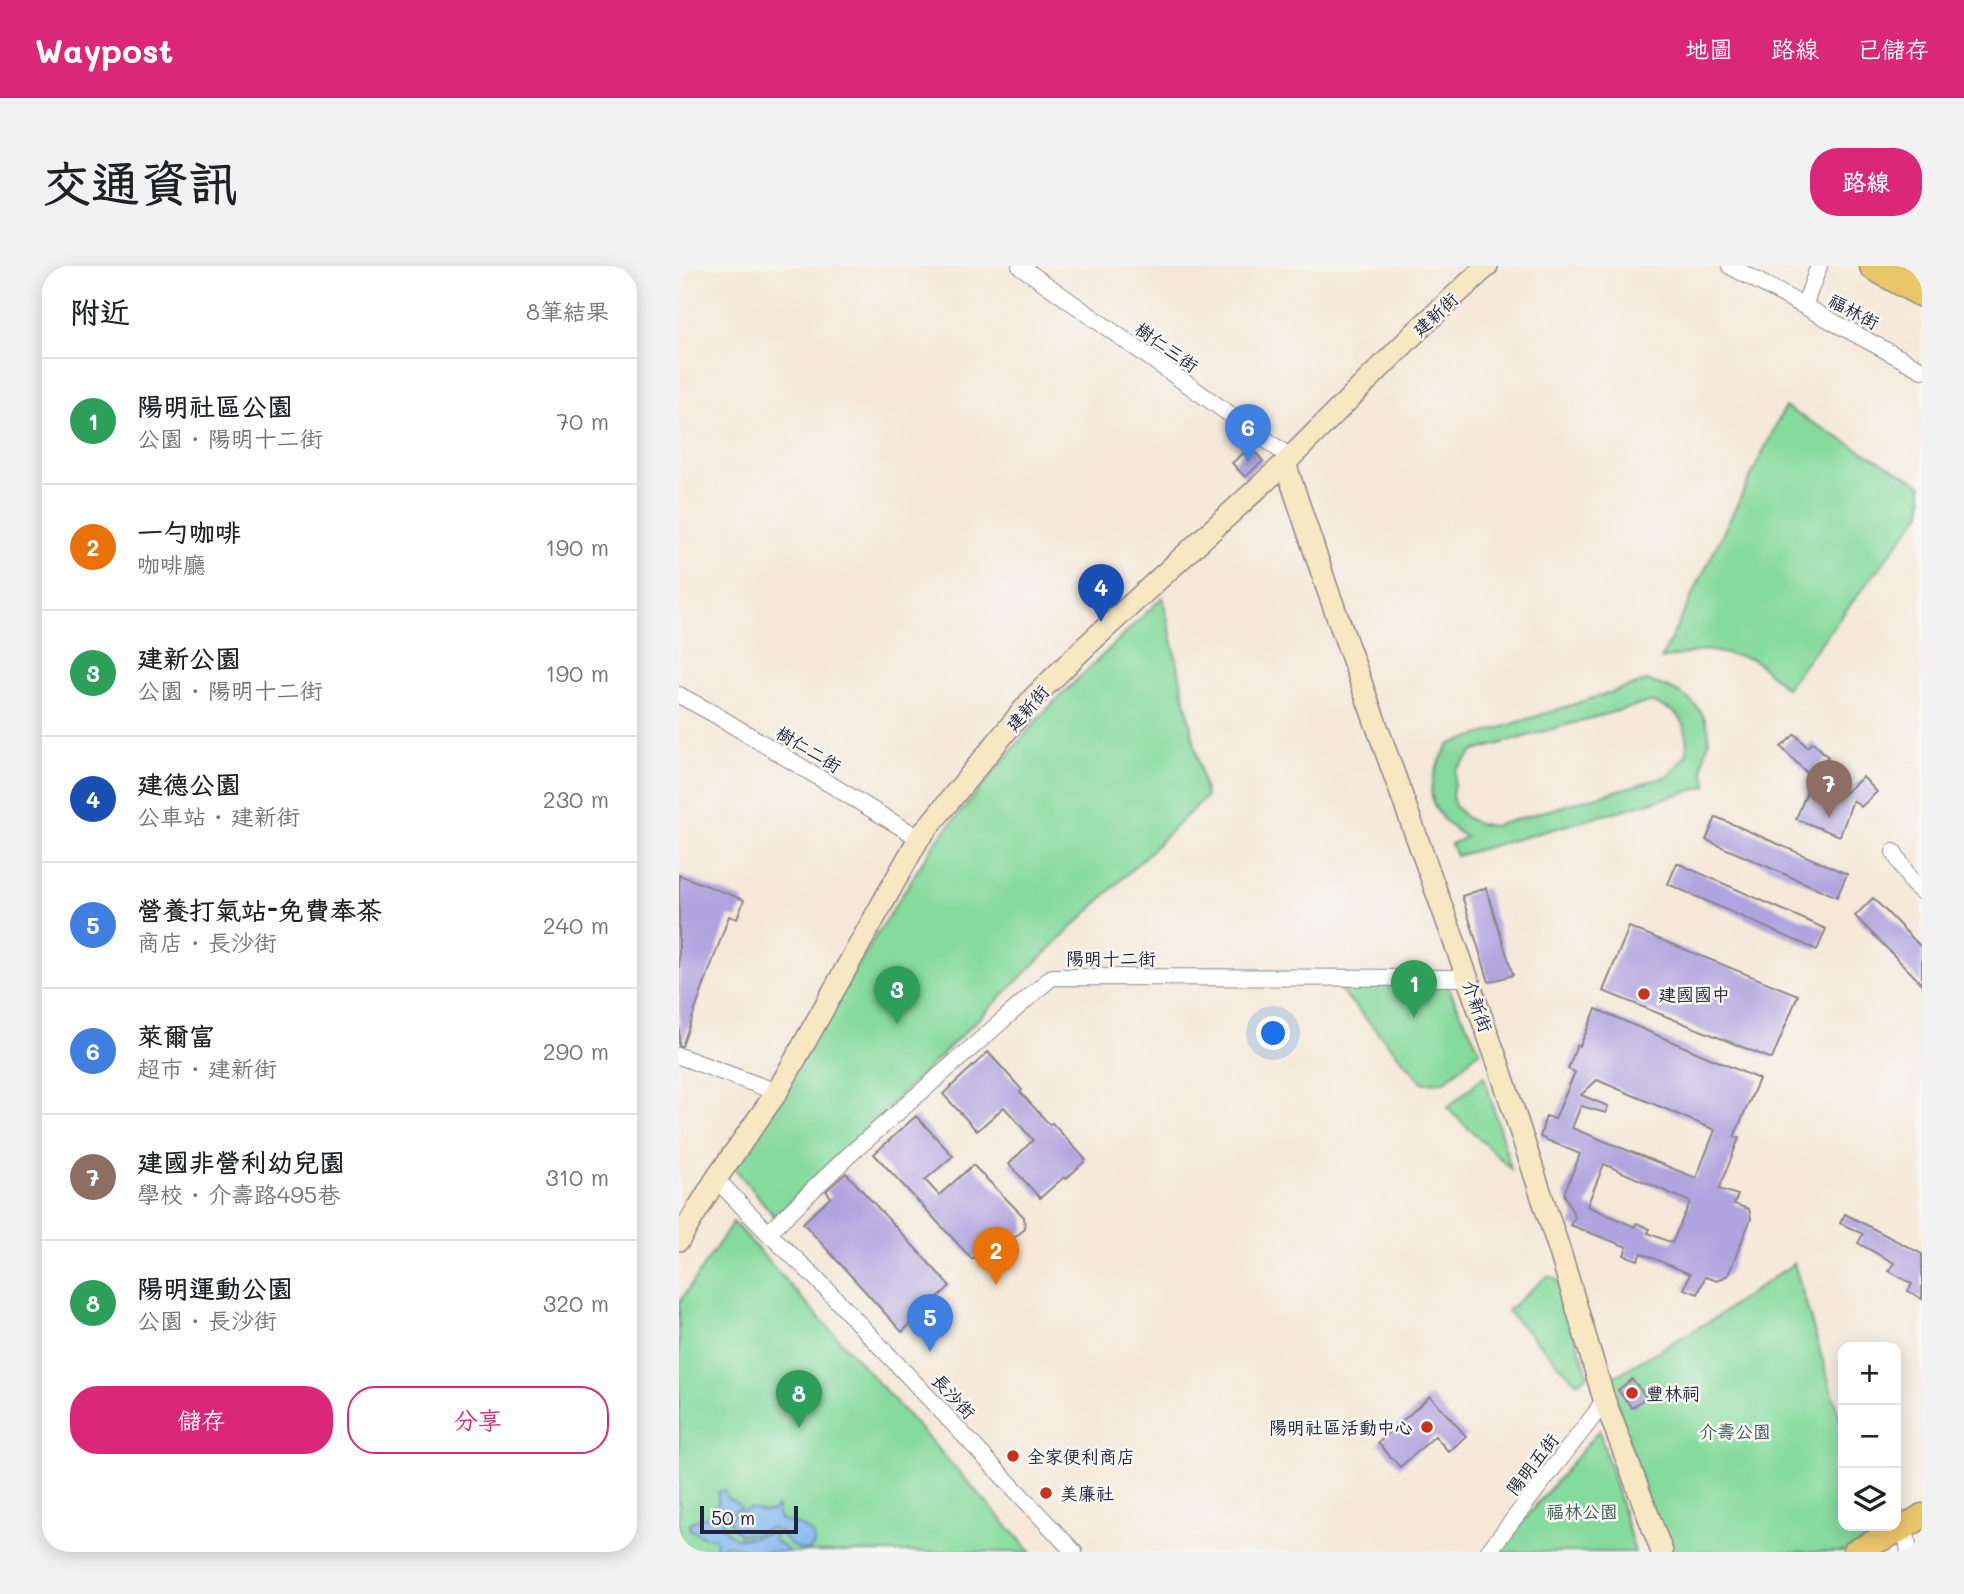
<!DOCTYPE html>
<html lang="zh-TW">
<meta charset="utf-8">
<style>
:root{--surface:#fff;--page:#f2f2f2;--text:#202124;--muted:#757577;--line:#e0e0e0;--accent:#db2777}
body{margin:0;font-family:Mali,"LXGW WenKai TC",sans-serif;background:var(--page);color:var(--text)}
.controls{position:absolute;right:21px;bottom:21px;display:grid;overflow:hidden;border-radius:14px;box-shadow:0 4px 18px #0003}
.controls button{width:63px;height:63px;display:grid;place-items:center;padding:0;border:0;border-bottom:2px solid var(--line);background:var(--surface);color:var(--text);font:35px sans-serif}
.scale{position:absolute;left:21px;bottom:18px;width:98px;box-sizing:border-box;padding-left:7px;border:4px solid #22223b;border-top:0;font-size:19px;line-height:24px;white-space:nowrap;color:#22223b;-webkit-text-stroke:5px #f6f6f2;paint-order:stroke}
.you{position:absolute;left:595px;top:768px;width:24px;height:24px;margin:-18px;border:5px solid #fff;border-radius:50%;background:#1a73e8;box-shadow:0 0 0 10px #1a73e833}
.badge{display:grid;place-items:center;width:46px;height:46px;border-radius:50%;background:var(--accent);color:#fff;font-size:23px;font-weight:700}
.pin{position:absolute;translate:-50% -58px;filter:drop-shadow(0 2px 4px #0008)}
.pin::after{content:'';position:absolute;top:37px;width:24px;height:21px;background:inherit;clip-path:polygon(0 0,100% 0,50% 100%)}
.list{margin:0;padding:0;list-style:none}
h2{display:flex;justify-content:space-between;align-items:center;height:91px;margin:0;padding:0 28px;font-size:30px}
h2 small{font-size:23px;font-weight:400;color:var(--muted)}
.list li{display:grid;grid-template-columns:46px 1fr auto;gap:21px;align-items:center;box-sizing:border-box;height:126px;padding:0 28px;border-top:2px solid var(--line)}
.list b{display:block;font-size:26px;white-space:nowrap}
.list p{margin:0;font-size:23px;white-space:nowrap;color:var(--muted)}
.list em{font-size:23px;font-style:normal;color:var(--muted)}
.actions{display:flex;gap:14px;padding:21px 28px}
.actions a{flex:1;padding:16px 0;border:2px solid var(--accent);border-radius:28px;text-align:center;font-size:24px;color:var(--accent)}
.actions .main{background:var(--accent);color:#fff}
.icon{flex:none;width:38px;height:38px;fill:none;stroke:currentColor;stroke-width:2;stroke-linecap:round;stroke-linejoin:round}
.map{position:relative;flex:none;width:1243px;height:1286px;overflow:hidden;border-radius:28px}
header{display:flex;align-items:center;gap:42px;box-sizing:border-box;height:98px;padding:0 35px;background:var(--accent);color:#fff}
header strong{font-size:33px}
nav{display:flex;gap:38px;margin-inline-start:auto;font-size:24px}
.intro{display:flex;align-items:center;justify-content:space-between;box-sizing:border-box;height:168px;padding:0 42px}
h1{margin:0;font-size:49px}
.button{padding:18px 32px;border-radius:28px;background:var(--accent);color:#fff;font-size:24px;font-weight:700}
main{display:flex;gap:42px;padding:0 42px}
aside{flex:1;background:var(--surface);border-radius:28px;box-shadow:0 4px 18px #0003}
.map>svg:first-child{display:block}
</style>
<header>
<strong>Waypost</strong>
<nav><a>地圖</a><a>路線</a><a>已儲存</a></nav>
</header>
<div class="intro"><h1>交通資訊</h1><a class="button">路線</a></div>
<main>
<aside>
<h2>附近<small>8筆結果</small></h2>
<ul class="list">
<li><span class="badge" style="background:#2e9e5b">1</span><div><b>陽明社區公園</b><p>公園 · 陽明十二街</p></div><em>70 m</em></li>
<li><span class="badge" style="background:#e8710a">2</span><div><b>一勺咖啡</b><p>咖啡廳</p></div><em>190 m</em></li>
<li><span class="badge" style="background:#2e9e5b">3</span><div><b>建新公園</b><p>公園 · 陽明十二街</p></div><em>190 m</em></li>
<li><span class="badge" style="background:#1a4fb4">4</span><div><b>建德公園</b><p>公車站 · 建新街</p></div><em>230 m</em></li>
<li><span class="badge" style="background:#3f7fe0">5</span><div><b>營養打氣站-免費奉茶</b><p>商店 · 長沙街</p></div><em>240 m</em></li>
<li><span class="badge" style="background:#3f7fe0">6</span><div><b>萊爾富</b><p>超市 · 建新街</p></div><em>290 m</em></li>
<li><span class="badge" style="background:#8d6e63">7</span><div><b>建國非營利幼兒園</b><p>學校 · 介壽路495巷</p></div><em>310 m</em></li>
<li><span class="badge" style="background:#2e9e5b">8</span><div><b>陽明運動公園</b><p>公園 · 長沙街</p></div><em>320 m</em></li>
</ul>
<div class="actions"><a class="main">儲存</a><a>分享</a></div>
</aside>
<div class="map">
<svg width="1243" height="1286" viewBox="0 0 1243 1286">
<rect width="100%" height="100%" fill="#f6f6f2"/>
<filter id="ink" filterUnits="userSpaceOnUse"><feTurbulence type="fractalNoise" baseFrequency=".0143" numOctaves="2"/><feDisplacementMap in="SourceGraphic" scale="14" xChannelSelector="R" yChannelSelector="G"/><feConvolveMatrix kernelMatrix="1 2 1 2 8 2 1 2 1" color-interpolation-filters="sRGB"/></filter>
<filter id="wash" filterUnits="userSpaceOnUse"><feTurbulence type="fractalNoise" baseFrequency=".00686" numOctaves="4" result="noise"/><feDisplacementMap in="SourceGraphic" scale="28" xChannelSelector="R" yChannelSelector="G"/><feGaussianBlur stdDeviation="1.57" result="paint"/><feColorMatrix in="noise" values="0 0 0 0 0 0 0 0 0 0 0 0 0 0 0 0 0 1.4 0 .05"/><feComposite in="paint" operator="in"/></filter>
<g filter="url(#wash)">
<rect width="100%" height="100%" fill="#f5e8d8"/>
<path fill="#85da9d" stroke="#547e6c" stroke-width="2" fill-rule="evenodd" d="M1106 141 1243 219V246L1107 422 1074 393 1026 384 982 393Z
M484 331 527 531 96 951 53 899 255 578 365 446Z
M967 415C995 421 1028 437 1030 470 1030 480 1025 489 1024 498 1023 505 1027 513 1029 520L777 590 772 578 787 571C744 546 744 517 771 478ZM970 436C1003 445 1009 455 1008 488L989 510 814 560 797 557 786 551 776 540 773 530 777 504 795 485Z
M766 715 801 785 765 816 744 817 656 718Z
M805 810 832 903 768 842Z
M54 956 352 1286H0V1037Z
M1115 997 1164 1163V1260H1193L1196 1270 1164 1286H984L931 1113 1039 1050Z
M868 1010 878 1013 909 1109 898 1117 828 1045Z
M920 1164 956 1286H818Z"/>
<path fill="#82b8f1" stroke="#526d96" stroke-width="2" d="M45 1224 48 1232 58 1237 62 1242C52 1246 46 1247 43 1258 54 1283 75 1268 93 1267L96 1271 95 1274 110 1286H75L48 1279H44L43 1283 39 1284 36 1281 37 1277 35 1272 25 1271 10 1263 12 1256C34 1246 40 1253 39 1226Z
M98 1240 100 1253 122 1260 134 1268 135 1279 129 1285C115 1282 108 1277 100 1265L90 1262 78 1267 61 1269 52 1259 49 1252 70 1242 85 1246 94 1245Z"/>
<g id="blocks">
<path fill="#b0a3df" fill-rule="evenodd" d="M572 181 584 195 566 211 553 197Z
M1116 468 1128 481 1134 476 1149 491 1130 509 1102 481Z
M1184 511 1198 526 1182 541 1174 534 1161 570 1117 553 1131 518 1162 530Z
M1037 551 1168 608 1158 631 1027 574Z
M998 597 1147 663 1138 684 989 618Z
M0 609 65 634 58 653 50 650 3 780H0Z
M807 622 834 709 810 716 783 630Z
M1194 632 1243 682V718L1176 650Z
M950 661 1119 729 1093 793 924 725Z
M917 743 1080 813 1055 871 1060 872 1040 923 1059 929 1055 938 1070 943 1072 953 1049 1009 1038 1015 1026 1011 1019 1028 1005 1023 1011 1008 962 987 959 994 945 989 948 981 891 959 896 951 885 928 901 888 861 871 867 850 876 853 896 806 889 803 898 779 901 780ZM918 814 1036 864 1017 912 893 862 902 840 927 847 929 840 902 829ZM925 898 1011 936 993 977 969 967 971 963 958 957 956 961 908 940Z
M309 786 343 824 341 826 371 859 373 857 407 894 387 913 385 911 361 932 330 898 354 874 325 841 298 865 264 828Z
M237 850 274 890 246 914 260 929 294 899 345 951 346 963 325 980 317 971 293 993 195 888Z
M167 907 271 1020 223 1066 124 957 152 931 147 925Z
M1166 948 1243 988V1033L1229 1025 1233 1018 1210 1005 1215 997 1179 977 1184 968 1161 957Z
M953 1113 967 1131 953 1142 939 1124Z
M751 1130 787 1170 770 1186 756 1170 721 1201 699 1177Z"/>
</g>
</g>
<g filter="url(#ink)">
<use href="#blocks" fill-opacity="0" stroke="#8c858a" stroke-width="2"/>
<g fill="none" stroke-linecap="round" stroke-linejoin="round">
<defs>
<path id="street" d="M341 0 604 186 606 197
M1051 0 1243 104
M1125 40 1140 0
M0 429 35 448 240 572
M1215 586 1233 617 1243 626
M0 790 98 826
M37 913 89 967 135 1010 395 1286
M89 967 169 890 373 711 789 712
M1226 1261 1230 1286
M809 1286 916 1148 925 1133"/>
<path id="secondary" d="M606 197 648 322 819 797 882 989 925 1133 983 1286
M0 974 37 913 98 826 240 572 355 431 406 381 606 197 740 63 808 0"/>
<path id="primary" d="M1176 1286 1226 1261 1243 1250"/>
<path id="highway" d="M1195 0 1243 27"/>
</defs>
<use href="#street" stroke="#8c858a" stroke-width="18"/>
<use href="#secondary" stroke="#8c858a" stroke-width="24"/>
<use href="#primary" stroke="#8c858a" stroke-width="27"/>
<use href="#highway" stroke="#8c858a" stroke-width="31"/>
<use href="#street" stroke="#fff" stroke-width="16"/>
<use href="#secondary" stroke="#f7e8c3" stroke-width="21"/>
<use href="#primary" stroke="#ebc669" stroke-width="24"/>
<use href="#highway" stroke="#ebc669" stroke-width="28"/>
</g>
</g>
<g fill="#c8321e" stroke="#f6f6f2" stroke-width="2.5">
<circle cx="965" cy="728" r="7"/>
<circle cx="953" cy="1127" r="7"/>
<circle cx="748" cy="1161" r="7"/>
<circle cx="334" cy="1190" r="7"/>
<circle cx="367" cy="1227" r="7"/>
</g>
<g text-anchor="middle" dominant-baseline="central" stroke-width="5" stroke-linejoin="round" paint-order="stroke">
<g font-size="18" fill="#22223b" stroke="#f6f6f2">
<text transform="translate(1175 45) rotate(28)">福林街</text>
<text transform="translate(756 48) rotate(-43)">建新街</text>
<text transform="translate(488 81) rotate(35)">樹仁三街</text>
<text transform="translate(348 442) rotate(-49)">建新街</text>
<text transform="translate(130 483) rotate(31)">樹仁二街</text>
<text x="432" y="692">陽明十二街</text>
<text transform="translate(799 740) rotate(70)">介新街</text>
<text transform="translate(275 1130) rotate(47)">長沙街</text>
<text transform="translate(853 1198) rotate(-52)">陽明五街</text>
</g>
<g font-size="18" fill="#22223b" stroke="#f6f6f2" text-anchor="start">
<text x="979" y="728">建國國中</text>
<text x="967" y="1127">豐林祠</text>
<text x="734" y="1161" text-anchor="end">陽明社區活動中心</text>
<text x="348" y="1190">全家便利商店</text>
<text x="381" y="1227">美廉社</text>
</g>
<g font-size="18" fill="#405958" stroke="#f6f6f2">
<text x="1056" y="1165">介壽公園</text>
<text x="903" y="1245">福林公園</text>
</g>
</g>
</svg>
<div class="controls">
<button>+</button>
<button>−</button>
<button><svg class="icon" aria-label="layers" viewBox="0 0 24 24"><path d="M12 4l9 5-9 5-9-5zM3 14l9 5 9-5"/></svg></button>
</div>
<div class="scale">50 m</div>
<div class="you"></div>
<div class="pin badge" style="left:735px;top:752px;background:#2e9e5b">1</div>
<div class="pin badge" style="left:317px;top:1019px;background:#e8710a">2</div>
<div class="pin badge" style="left:218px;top:758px;background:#2e9e5b">3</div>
<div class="pin badge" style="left:422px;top:356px;background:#1a4fb4">4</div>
<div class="pin badge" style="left:251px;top:1086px;background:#3f7fe0">5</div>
<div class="pin badge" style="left:569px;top:196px;background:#3f7fe0">6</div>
<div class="pin badge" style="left:1150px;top:552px;background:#8d6e63">7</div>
<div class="pin badge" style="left:120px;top:1162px;background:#2e9e5b">8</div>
</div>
</main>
